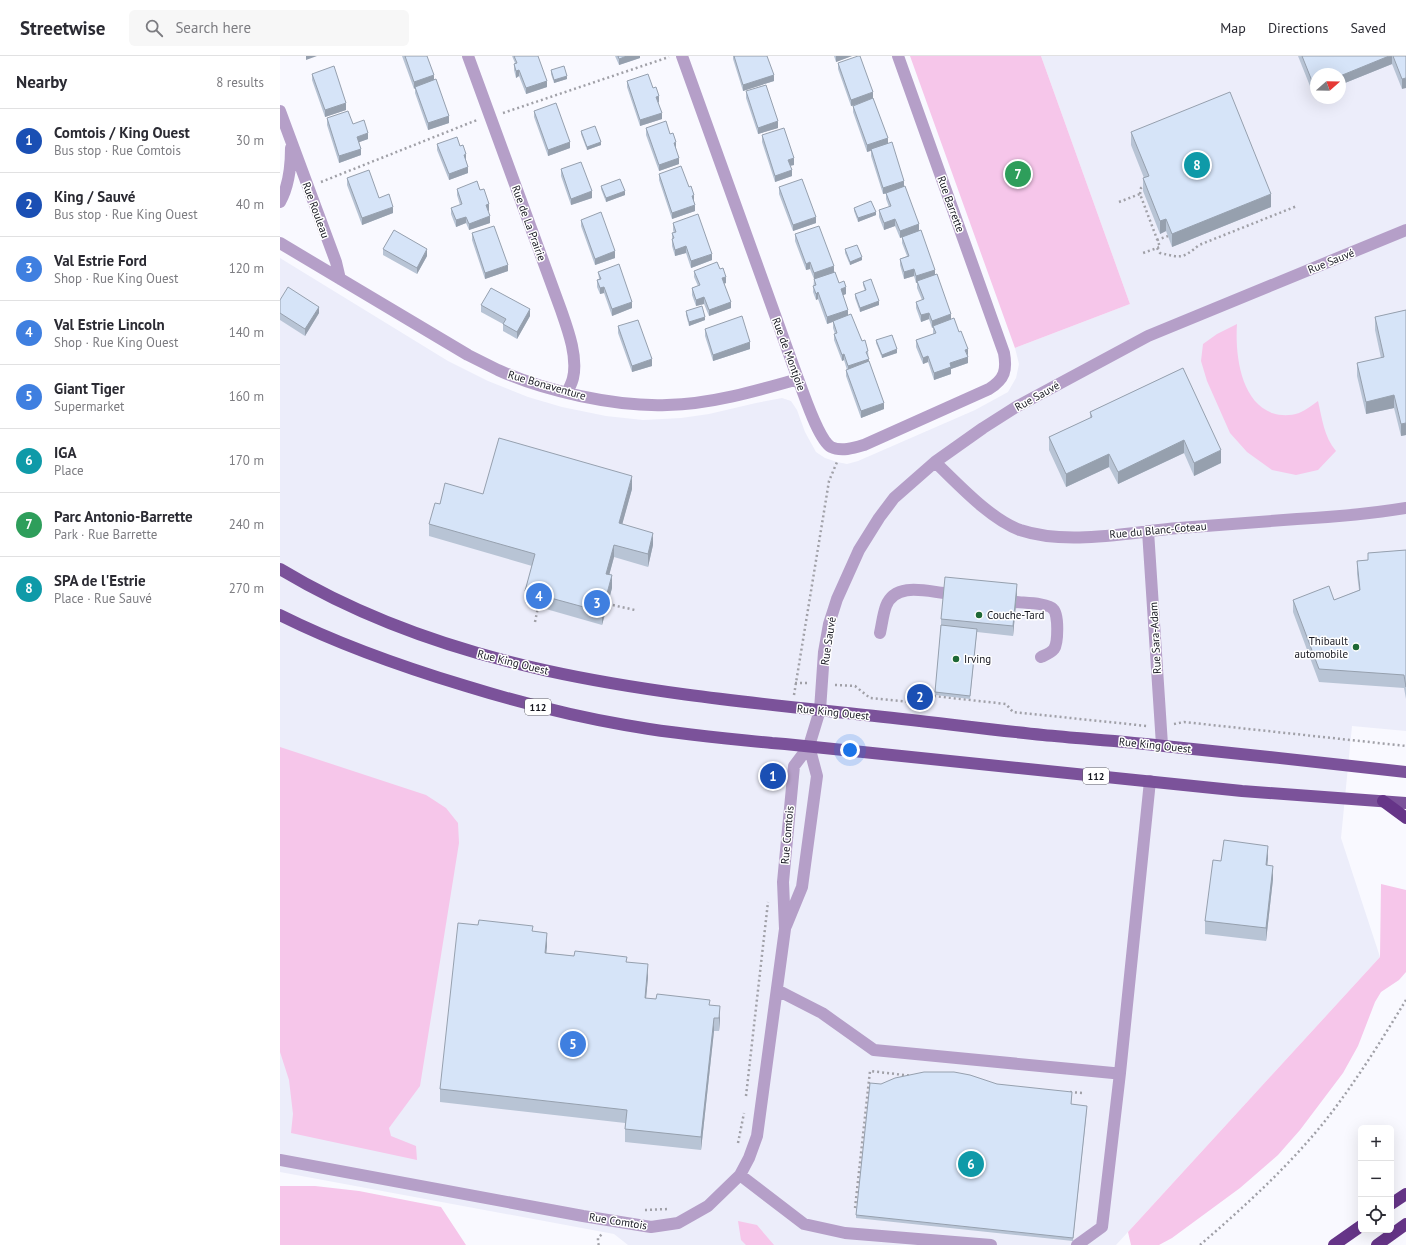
<!DOCTYPE html>
<meta charset="utf-8">
<style>
:root{--surface:#fff;--page:#f7f7f7;--text:#2b2b33;--muted:#7c7c81;--line:#e1e1e2;--accent:#1e6835}
body{margin:0;font-family:"PT Sans",sans-serif;background:var(--page);color:var(--text)}
.controls{position:absolute;right:12px;bottom:12px;display:grid;overflow:hidden;border-radius:6px;box-shadow:0 4px 16px #0002}
.controls button{width:36px;height:36px;display:grid;place-items:center;padding:0;border:0;border-bottom:1px solid var(--line);background:var(--surface);color:var(--text);font:20px sans-serif}
.compass{position:absolute;left:1030px;top:12px;width:36px;height:36px;border-radius:50%;background:var(--surface);box-shadow:0 4px 16px #0002;rotate:70deg}
.you{position:absolute;left:570px;top:694px;width:14px;height:14px;margin:-10px;border:3px solid #fff;border-radius:50%;background:#1a73e8;box-shadow:0 0 0 6px #1a73e833}
.badge{display:grid;place-items:center;width:26px;height:26px;border-radius:50%;background:var(--accent);color:#fff;font-size:13px;font-weight:700}
.pin{position:absolute;translate:-50% -50%;border:2px solid #fff;box-shadow:0 1px 4px #0006}
.list{margin:0;padding:0;list-style:none}
h2{display:flex;justify-content:space-between;align-items:center;height:52px;margin:0;padding:0 16px;font-size:17px}
h2 small{font-size:13px;font-weight:400;color:var(--muted)}
.list li{display:grid;grid-template-columns:26px 1fr auto;gap:12px;align-items:center;box-sizing:border-box;height:64px;padding:0 16px;border-top:1px solid var(--line)}
.list b{display:block;font-size:15px;white-space:nowrap}
.list p{margin:0;font-size:13px;white-space:nowrap;color:var(--muted)}
.list em{font-size:13px;font-style:normal;color:var(--muted)}
.icon{flex:none;width:22px;height:22px;fill:none;stroke:currentColor;stroke-width:2;stroke-linecap:round;stroke-linejoin:round}
.map{position:relative;flex:none;width:1126px;height:1189px;overflow:hidden}
header{display:flex;align-items:center;gap:24px;box-sizing:border-box;height:56px;padding:0 20px;background:var(--surface);border-bottom:1px solid var(--line)}
header strong{font-size:19px}
nav{display:flex;gap:22px;margin-inline-start:auto;font-size:14px}
.search{width:280px;height:36px;background:var(--page);display:flex;align-items:center;gap:10px;box-sizing:border-box;padding:0 14px;border-radius:6px;color:var(--muted);font-size:15px}
main{display:flex}
aside{flex:1;background:var(--surface)}
.map>svg:first-child{display:block}
</style>
<header>
<strong>Streetwise</strong>
<div class="search"><svg class="icon" aria-label="search" viewBox="0 0 24 24"><circle cx="10" cy="10" r="6"/><path d="M15 15l6 6"/></svg>Search here</div>
<nav><a>Map</a><a>Directions</a><a>Saved</a></nav>
</header>
<main>
<aside>
<h2>Nearby<small>8 results</small></h2>
<ul class="list">
<li><span class="badge" style="background:#1a4fb4">1</span><div><b>Comtois / King Ouest</b><p>Bus stop · Rue Comtois</p></div><em>30 m</em></li>
<li><span class="badge" style="background:#1a4fb4">2</span><div><b>King / Sauvé</b><p>Bus stop · Rue King Ouest</p></div><em>40 m</em></li>
<li><span class="badge" style="background:#3f7fe0">3</span><div><b>Val Estrie Ford</b><p>Shop · Rue King Ouest</p></div><em>120 m</em></li>
<li><span class="badge" style="background:#3f7fe0">4</span><div><b>Val Estrie Lincoln</b><p>Shop · Rue King Ouest</p></div><em>140 m</em></li>
<li><span class="badge" style="background:#3f7fe0">5</span><div><b>Giant Tiger</b><p>Supermarket</p></div><em>160 m</em></li>
<li><span class="badge" style="background:#0f9aa8">6</span><div><b>IGA</b><p>Place</p></div><em>170 m</em></li>
<li><span class="badge" style="background:#2e9e5b">7</span><div><b>Parc Antonio-Barrette</b><p>Park · Rue Barrette</p></div><em>240 m</em></li>
<li><span class="badge" style="background:#0f9aa8">8</span><div><b>SPA de l'Estrie</b><p>Place · Rue Sauvé</p></div><em>270 m</em></li>
</ul>
</aside>
<div class="map">
<svg width="1126" height="1189" viewBox="0 0 1126 1189">
<rect width="100%" height="100%" fill="#f9f9ff"/>
<path fill="#ecedfa" fill-rule="evenodd" d="M761 0H1126V675L1072 670 1061 782 1100 901 836 1189H348L334 1178 0 1116V202L168 305 208 325 248 341 282 351 326 360 363 364 401 362 429 358 476 347 502 342 511 345 517 354 525 376 536 396 545 402 557 406 567 408 578 405 695 354 728 336 736 322 739 308 735 292 850 248ZM1036 18H1060V42H1036Z"/>
<path fill="#f6c6ea" d="M630 0H761L850 248 735 292Z
M957 268C955 297 960 345 992 357 1001 360 1010 360 1019 357 1026 354 1032 349 1038 345 1042 362 1044 381 1056 395L1038 414 1016 419 992 414 967 396 950 377 927 325 921 305 923 288 937 278Z
M0 691 146 739 166 752 178 767 179 787 140 1030 109 1072 111 1080 136 1090 137 1104 11 1077 13 1058 9 1024 0 996Z
M1101 828 1126 834V916L1119 924 1101 936 1095 946 1078 990 1063 1017 1020 1074 998 1099 960 1132 892 1182 879 1189H851L848 1176 1100 901Z
M0 1130H35L79 1135 161 1151 186 1189H0Z
M458 1165 477 1169 494 1189H466L461 1184Z"/>
<g fill="none" stroke-linecap="round" stroke-linejoin="round">
<path stroke="#a0a0a7" stroke-width="2.5" stroke-dasharray="2 3" stroke-linecap="butt" d="M223 57 389 1
M41 126 197 64
M860 138 861 132 865 129
M839 146 860 138 880 191 863 197
M877 184 888 180
M877 192 880 197C902 202 902 203 919 189L1017 150
M328 548 355 554
M255 566 258 551
M515 627H528
M555 629 575 630 590 642 640 647 654 640 726 648 733 656 867 670
M514 639 549 425 557 406
M894 668 904 666 1126 690
M790 1036 802 1037
M466 1040 488 846
M458 1087 464 1057
M575 1152 590 1015 633 1020
M365 1154 388 1153
M319 1189 318 1187V1182L322 1178
M920 1189C965 1150 1008 1111 1045 1065 1075 1027 1101 985 1126 944"/>
<path stroke="#b59fc8" stroke-width="12" d="M188 0 281 254C288 274 298 301 293 322 292 327 289 332 287 337
M402 0 518 323C524 338 538 383 551 391 561 396 574 392 584 389L709 333C725 323 727 314 724 297L618 0
M0 55 56 206 60 223
M0 146C9 130 11 111 11 92
M0 187 188 299C198 304 208 309 218 314 264 335 336 351 387 349 431 348 476 335 518 323
M655 406C678 428 710 463 740 474 788 490 849 476 899 472 939 469 978 466 1017 463 1054 461 1090 458 1126 452
M868 475 882 689
M736 546C744 547 768 547 773 553 779 558 778 587 774 593 771 597 765 599 761 601
M600 577C602 568 603 558 606 550 615 526 646 535 664 537
M506 870 522 831 537 720 529 690
M497 934 542 957 594 994 833 1017H840L870 725
M0 1104 303 1160 371 1171 398 1167 428 1150 460 1119 469 1102 477 1080 505 873 503 826 514 710 529 690 540 654 544 596 549 568 557 543 579 494 599 462 614 442 655 406 703 372 736 351 868 280 1126 174
M460 1119 524 1168 565 1177 711 1189
M797 1189 822 1171 840 1017"/>
<path stroke="#7b529a" stroke-width="12" d="M0 513C179 621 383 637 585 659 644 665 704 673 763 679 803 683 844 685 884 690 965 698 1045 707 1126 716
M0 559C60 589 123 611 186 630 238 646 291 660 345 669 393 678 443 682 492 687L505 688 962 735 1126 747"/>
<path stroke="#663588" stroke-width="12" d="M1103 745 1126 762
M1111 1148 1126 1138
M1054 1189 1081 1170
M1097 1189 1126 1168"/>
</g>
<path fill="#b8c4d5" d="M122 0H147L154 24 169 67 148 74 135 37V32L134 33Z
M232 0H258L267 31 246 38 239 20 236 22 234 14V8L235 7Z
M335 0H360V2L339 9Z
M453 0H487L494 25 463 35 453 3Z
M554 0H572L556 6Z
M1018 0H1126L1122 33 1112 8 1060 29V18L1034 40Z
M558 7 593 42 608 88 624 130 639 175 671 263 688 300V307L671 313V318L654 324 648 306 643 308 636 291V284L653 278V272H652L649 263 641 266 636 252V246L642 244 637 232V226L636 227 634 220 624 223 620 209V203L627 200 622 187V181L620 182 615 170 604 174 599 161V154L609 151 606 143V138H603L591 100V95L587 96 573 56V50H571L558 13Z
M271 14 287 23 274 27 271 18Z
M32 18 66 54 45 61 32 24Z
M347 25 379 46 378 47 382 63 360 70 347 31Z
M466 35 498 72 478 78 466 42Z
M254 55 290 92 268 100 254 61Z
M47 62 88 83 79 86 81 99 59 107 47 69Z
M366 72 390 78 396 92 399 108 379 115 366 79Z
M301 75 321 89 307 94 301 78Z
M851 76 991 151 892 191 886 175 880 178 863 135V122H864L851 89Z
M482 79 514 109 510 110 512 120 495 126 482 86Z
M157 88 180 90 186 104 188 117 169 124 157 94Z
M281 113 312 142 291 149 281 120Z
M379 118 414 146 415 155 392 163 379 124Z
M67 122 113 157 82 169 67 129Z
M321 130 345 139 326 146 321 133Z
M499 131 536 167 513 175 499 138Z
M177 133 209 155H208L210 167 189 174 186 167 176 171 171 158V152L180 149 177 139Z
M574 152 596 159 578 166 574 155Z
M301 164 335 202 315 209 301 170Z
M393 167 432 204 411 212 406 197 395 200 392 190V177H394L393 174Z
M192 177 228 215 205 223 192 184Z
M515 178 554 216 559 227 566 238 563 239 568 259 588 295 589 306 604 353 581 362 566 320V314H567L564 304 562 305 554 284V278H555L553 272V266L547 268 538 243 536 244 533 236 534 223 530 213 526 214 515 185Z
M103 193 147 200 137 218 103 199Z
M565 193 582 204 570 209 565 197Z
M414 215 446 227 444 228 451 252 429 260 424 248 416 250 412 239V232L418 230 414 221Z
M318 216 352 252 332 260 324 237 320 238 317 231V224L319 223Z
M583 226 599 249 580 256 575 242V238L585 235 583 229Z
M0 244 39 257 25 280 0 264Z
M201 249 250 260 237 283 223 275V268L201 256Z
M1126 254V379L1121 380 1114 352 1086 358 1077 320V307L1101 302 1095 274V261Z
M406 255 425 264 409 270 406 259Z
M338 270 372 310 352 316 338 277Z
M425 273 470 293 433 305 425 280Z
M596 284 617 297 602 302 596 287Z
M903 312 941 407 914 420 904 397 838 428 829 411 786 431 769 394V381L810 362V356Z
M352 433 342 468 373 489 368 511 334 501 329 519 332 532 322 569 245 547V535L252 510 149 480V468L160 448 203 438Z
M1126 494V643L1124 632 1039 626 1013 556V544H1054L1079 534 1077 518V505L1088 504V497Z
M737 537 733 580 697 576 690 643 655 639 661 569V563Z
M988 802 987 810 993 823 986 885 925 878V865L941 805Z
M253 875 267 890 266 897 347 906 368 921 366 942 430 949 440 963 439 975H434L421 1094 345 1086V1067L160 1046V1033Z
M601 1028H717L792 1039 791 1049 807 1053 793 1185 576 1162V1159Z"/>
<path fill="#96a0ae" d="M26 0H37L26 4Z
M347 0H360V2L339 9V3Z
M556 0H572L556 6Z
M1109 0H1112V8L1060 29V20Z
M239 14V20L236 22V15Z
M154 19V26L135 31V32L134 33V26Z
M494 19V25L463 35V29Z
M287 20V23L274 27V24Z
M1126 22V32L1122 33V23Z
M267 25V31L246 38V32Z
M1036 29V39L1034 40V30Z
M593 36V43L571 50V44Z
M379 40V46L376 47V41Z
M66 47V54L45 61V54Z
M382 57V63L360 70V64Z
M169 60V67L148 74V67Z
M498 65V72L478 78V72Z
M88 77V83L77 87V81Z
M608 82V88L587 96V89Z
M290 86V92L268 100V94Z
M321 86V89L307 94V91Z
M396 86V92L394 93V87Z
M81 93V99L59 107V100Z
M186 98V104L184 105V99Z
M399 102V108L379 115V109Z
M514 102V109L508 110V104Z
M188 111V117L169 124V118Z
M512 114V120L495 126V120Z
M624 125V131L603 138V132Z
M312 135V142L291 149V143Z
M345 135V139L326 146V142Z
M991 138V151L892 191V178Z
M414 139V146H412V140Z
M209 148V155L206 156V149Z
M415 149V155L392 163V157Z
M113 151V157L82 169V162Z
M596 156V159L578 166V162Z
M210 160V167L189 174V168Z
M186 161V167L176 171V164Z
M536 161V167L513 175V169Z
M615 163V170L604 174V167Z
M886 163V175L880 178V165Z
M639 168V175L620 182V175Z
M406 190V197L395 200V194Z
M147 193V200L137 218V212Z
M335 195V202L315 209V203Z
M432 198V204L411 212V205Z
M582 201V204L570 209V206Z
M530 206V213L526 214V208Z
M228 209V215L205 223V217Z
M554 210V217L534 224V217Z
M634 213V220L624 223V216Z
M655 214V220L636 227V220Z
M446 221V227L442 228V222Z
M324 231V237L320 238V232Z
M566 231V238L561 240V233Z
M538 236V243L536 244V238Z
M424 241V248L416 250V244Z
M599 245V249L580 256V252Z
M352 246V252L332 260V253Z
M451 246V252L429 260V254Z
M39 251V257L25 280V273Z
M250 253V260L237 283V276Z
M568 254V260L547 268V261Z
M649 257V263L641 266V259Z
M671 258V265L653 270 652 272V265Z
M425 261V264L409 270V266Z
M470 286V293L433 305V299Z
M617 293V297L602 302V299Z
M688 293V300L685 294Z
M564 298V304L562 305V299Z
M648 300V306L643 308V302Z
M688 301V307L671 313V318L654 324V317L670 307Z
M372 303V310L352 316V310Z
M589 303V309L568 316V310Z
M1114 339V352L1086 358V346Z
M604 347V353L581 362V355Z
M1126 367V379L1121 380V368Z
M904 384V397L838 428V416Z
M941 394V407L914 420V407Z
M829 398V411L786 431V418Z
M352 420V433L339 480V467Z
M373 477V489L368 511V498Z
M334 489V501L326 531V518Z
M332 519V532L322 569V556Z
M737 528V537L733 580V570Z
M988 790V802L986 822V809Z
M993 810V823L986 885V872Z
M267 877V890L265 909V897Z
M368 908V921L365 954V942Z
M440 950V963L439 975V962Z
M434 962V975L421 1094V1081Z"/>
<path fill="#d6e4f8" stroke="#96a0ae" d="M125 0H147L154 19 134 26Z
M234 0H258L267 25 246 32 239 14 236 15 234 8 237 7Z
M338 0H347L339 3Z
M454 0H487L494 19 463 29Z
M578 0H580L593 36 571 44 558 7Z
M1022 0H1109L1060 20V18H1036V29L1034 30Z
M1113 0H1126V22L1122 23Z
M54 10 66 47 45 54 32 18Z
M284 10 287 20 274 24 271 14Z
M368 18 373 32 376 31 379 40 376 41 382 57 360 64 347 25Z
M156 23 169 60 148 67 135 31Z
M486 29 498 65 478 72 466 35Z
M950 36 991 138 892 178 886 163 880 165 863 122 869 120 851 76Z
M593 42 608 82 587 89 573 50Z
M276 47 290 86 268 94 254 55Z
M68 55 73 68 84 64 88 77 77 81 81 93 59 100 47 62Z
M386 65 390 78 393 77 396 86 394 87 399 102 379 109 366 72Z
M315 70 321 86 307 91 301 75Z
M504 72 514 102 508 104 512 114 495 120 482 79Z
M177 81 180 90 183 89 186 98 184 99 188 111 169 118 157 88Z
M612 86 624 125 603 132 591 93Z
M301 106 312 135 291 143 281 113Z
M401 110 409 131 411 130 414 139 412 140 415 149 392 157 379 118Z
M89 114 99 142 109 138 113 151 82 162 67 122Z
M340 123 345 135 326 142 321 130Z
M522 123 536 161 513 169 499 131Z
M197 125 200 134 204 133 209 148 206 149 210 160 189 168 186 161 176 164 171 152 182 148 177 133Z
M625 130 639 168 620 175 615 163 604 167 599 154 611 150 606 137Z
M591 145 596 156 578 162 574 152Z
M321 156 335 195 315 203 301 164Z
M418 158 432 198 411 205 406 190 395 194 392 183 394 182 392 177 396 176 393 167Z
M214 170 228 209 205 217 192 177Z
M539 170 554 210 534 217 530 206 526 208 515 178Z
M114 174 147 193 137 212 103 193Z
M641 174 655 214 636 220 634 213 624 216 620 203 629 200 622 181Z
M577 189 582 201 570 206 565 193Z
M437 206 440 213 443 212 446 221 442 222 451 246 429 254 424 241 416 244 412 232 420 229 414 215Z
M339 208 352 246 332 253 324 231 320 232 317 224 321 223 318 216Z
M555 216 559 227 564 225 566 231 561 233 568 254 547 261 538 236 536 238 533 230 536 229 534 223Z
M657 218 671 258 652 265 649 257 641 259 636 246 644 243 637 225Z
M591 223 599 245 580 252 575 238 586 234 583 226Z
M8 231 39 251 25 273 0 257V244Z
M211 232 250 253 237 276 223 268 226 263 201 249Z
M422 250 425 261 409 266 406 255Z
M1126 254V367L1121 368 1114 339 1086 346 1077 307 1104 301 1095 261Z
M571 258 582 285 585 284 588 295 586 296 589 303 568 310 564 298 562 299 554 278 557 277 553 265Z
M462 260 470 286 433 299 425 273Z
M674 262 679 276 681 275 688 293 685 294 688 301 670 307 671 311 654 317 648 300 643 302 636 284 656 277 653 270Z
M358 264 372 303 352 310 338 270Z
M612 279 617 293 602 299 596 284Z
M589 305 604 347 581 355 566 314Z
M903 312 941 394 914 407 904 384 838 416 829 398 786 418 769 381 812 361 810 356Z
M219 382 352 420 339 467 373 477 368 498 334 489 326 518 332 519 322 556 245 535 255 498 149 468 155 447 160 448 165 427 203 438Z
M1126 494V631L1124 619 1039 613 1013 544 1049 530 1054 544 1080 534 1077 505 1088 504V497Z
M665 521 737 528 733 570 661 563Z
M661 569 697 573 690 640 655 636Z
M944 784 988 790 986 809 993 810 986 872 925 865 933 804 941 805Z
M199 864 253 870 252 875 267 877 265 897 294 900 295 895 347 901 346 906 368 908 365 942 376 943 377 938 430 944 429 949 440 950 439 962H434L421 1081 345 1073 347 1054 160 1033 178 867 198 869Z
M644 1016H674L690 1019 717 1028 792 1036 791 1048 807 1050 793 1182 576 1159 590 1027 601 1028 615 1022Z"/>
<g fill="#1e6835" stroke="#fff" stroke-width="1.5">
<circle cx="699" cy="559" r="4"/>
<circle cx="1076" cy="591" r="4"/>
<circle cx="676" cy="603" r="4"/>
</g>
<g text-anchor="middle" dominant-baseline="central" stroke-width="3" stroke-linejoin="round" paint-order="stroke">
<g fill="#fff" stroke="#5c5d63" stroke-width="1">
<rect x="245" y="643" width="26" height="16" rx="3"/>
<rect x="803" y="712" width="26" height="16" rx="3"/>
</g>
<g font-size="10" font-weight="bold" fill="#161720">
<text x="258" y="651">112</text>
<text x="816" y="720">112</text>
</g>
<g font-size="11" fill="#161720" stroke="#fff">
<text transform="translate(671 148) rotate(70)">Rue Barrette</text>
<text transform="translate(36 154) rotate(70)">Rue Rouleau</text>
<text transform="translate(249 167) rotate(70)">Rue de La Prairie</text>
<text transform="translate(1051 205) rotate(-22)">Rue Sauvé</text>
<text transform="translate(509 298) rotate(70)">Rue de Montjoie</text>
<text transform="translate(267 329) rotate(16)">Rue Bonaventure</text>
<text transform="translate(757 340) rotate(-29)">Rue Sauvé</text>
<text transform="translate(878 474) rotate(-5)">Rue du Blanc-Coteau</text>
<text transform="translate(875 582) rotate(-93)">Rue Sara-Adam</text>
<text transform="translate(548 585) rotate(-81)">Rue Sauvé</text>
<text transform="translate(233 606) rotate(14)">Rue King Ouest</text>
<text transform="translate(553 656) rotate(6)">Rue King Ouest</text>
<text transform="translate(875 689) rotate(6)">Rue King Ouest</text>
<text transform="translate(507 779) rotate(-85)">Rue Comtois</text>
<text transform="translate(338 1165) rotate(9)">Rue Comtois</text>
</g>
<g font-size="11" fill="#161720" stroke="#fff" text-anchor="start">
<text x="707" y="559">Couche-Tard</text>
<text x="1068" y="585" text-anchor="end">Thibault<tspan x="1068" dy="13">automobile</tspan></text>
<text x="684" y="603">Irving</text>
</g>
</g>
</svg>
<div class="controls">
<button>+</button>
<button>−</button>
<button><svg class="icon" aria-label="locate" viewBox="0 0 24 24"><circle cx="12" cy="12" r="6"/><path d="M12 2v4M12 18v4M2 12h4M18 12h4"/></svg></button>
</div>
<svg class="compass" viewBox="-18 -18 36 36"><path d="M0-13l5 13h-10z" fill="#e53935"/><path d="M0 13l5-13h-10z" fill="#7c7c81"/></svg>
<div class="you"></div>
<div class="pin badge" style="left:493px;top:720px;background:#1a4fb4">1</div>
<div class="pin badge" style="left:640px;top:641px;background:#1a4fb4">2</div>
<div class="pin badge" style="left:317px;top:547px;background:#3f7fe0">3</div>
<div class="pin badge" style="left:259px;top:540px;background:#3f7fe0">4</div>
<div class="pin badge" style="left:293px;top:988px;background:#3f7fe0">5</div>
<div class="pin badge" style="left:691px;top:1108px;background:#0f9aa8">6</div>
<div class="pin badge" style="left:738px;top:118px;background:#2e9e5b">7</div>
<div class="pin badge" style="left:917px;top:109px;background:#0f9aa8">8</div>
</div>
</main>
